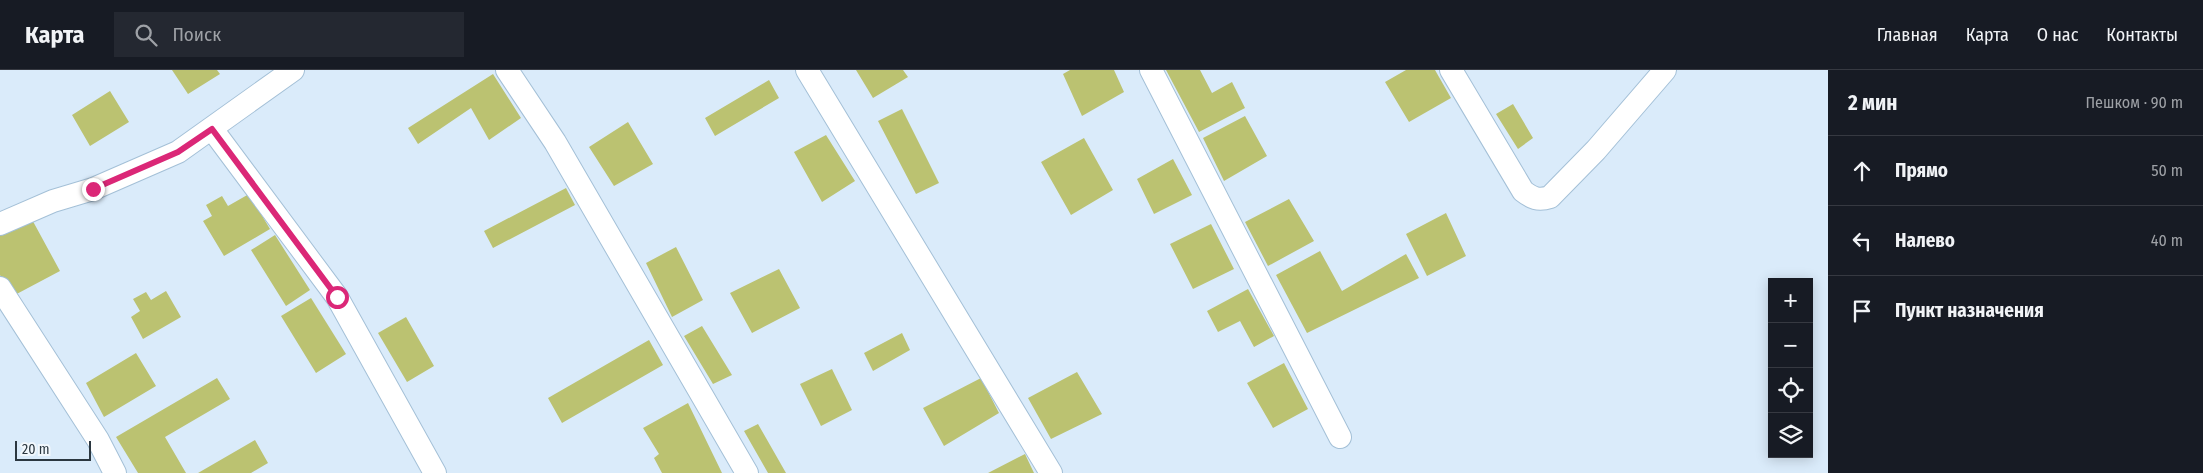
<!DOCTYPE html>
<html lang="ru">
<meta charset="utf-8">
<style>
:root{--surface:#171b24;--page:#242831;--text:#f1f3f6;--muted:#9ea1a6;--line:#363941}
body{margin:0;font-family:"Fira Sans Condensed",sans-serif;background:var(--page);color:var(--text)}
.controls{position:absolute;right:15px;bottom:15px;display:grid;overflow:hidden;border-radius:0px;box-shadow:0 2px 12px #0003}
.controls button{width:45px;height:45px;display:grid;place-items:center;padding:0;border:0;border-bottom:1px solid var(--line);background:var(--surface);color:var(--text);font:25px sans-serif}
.scale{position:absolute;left:15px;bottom:12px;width:76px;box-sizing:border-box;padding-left:5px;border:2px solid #2b3740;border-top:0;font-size:14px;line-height:18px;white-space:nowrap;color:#2b3740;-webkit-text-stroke:4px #f1f7fc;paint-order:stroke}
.stop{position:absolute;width:15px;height:15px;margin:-11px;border:4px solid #db2777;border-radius:50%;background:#fff}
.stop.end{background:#db2777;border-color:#fff;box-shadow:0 1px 5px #0008}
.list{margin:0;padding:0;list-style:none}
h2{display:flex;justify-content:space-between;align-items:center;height:65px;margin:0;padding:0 20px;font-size:21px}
h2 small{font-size:16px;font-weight:400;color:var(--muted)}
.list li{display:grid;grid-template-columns:32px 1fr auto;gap:15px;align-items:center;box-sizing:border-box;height:70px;padding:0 20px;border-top:1px solid var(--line)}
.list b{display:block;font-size:19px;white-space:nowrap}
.list em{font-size:16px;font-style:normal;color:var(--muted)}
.icon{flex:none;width:28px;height:28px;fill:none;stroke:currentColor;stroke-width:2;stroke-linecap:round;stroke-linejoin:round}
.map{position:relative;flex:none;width:1828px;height:403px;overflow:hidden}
header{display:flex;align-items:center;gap:30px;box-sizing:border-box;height:70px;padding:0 25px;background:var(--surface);border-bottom:1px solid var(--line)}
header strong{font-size:24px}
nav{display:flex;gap:28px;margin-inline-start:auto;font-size:18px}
.search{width:350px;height:45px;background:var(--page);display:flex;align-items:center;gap:12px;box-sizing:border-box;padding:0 18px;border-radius:0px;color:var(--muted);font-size:19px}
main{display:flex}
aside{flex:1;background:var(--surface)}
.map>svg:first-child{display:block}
</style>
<header>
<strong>Карта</strong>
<div class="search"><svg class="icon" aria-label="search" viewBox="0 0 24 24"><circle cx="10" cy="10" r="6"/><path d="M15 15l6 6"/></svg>Поиск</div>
<nav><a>Главная</a><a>Карта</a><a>О нас</a><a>Контакты</a></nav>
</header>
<main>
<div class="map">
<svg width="1828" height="403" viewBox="0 0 1828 403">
<rect width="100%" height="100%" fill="#daebfa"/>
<path fill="#bbc271" d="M172 0H217L220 4 188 24Z
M856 0H903L908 7 873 28Z
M1070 0H1114L1124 22 1082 46 1063 4Z
M1166 0H1200L1212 23 1232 12 1245 38 1199 62Z
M1406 0H1435L1451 28 1409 52 1385 12Z
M493 4 521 48 489 70 471 38 418 74 408 58Z
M769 10 779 28 715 66 705 48Z
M110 21 129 52 90 76 72 45Z
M1513 34 1533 68 1518 79 1496 44Z
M902 39 939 113 916 124 878 51Z
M1245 46 1267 86 1224 111 1203 68Z
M628 52 653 94 614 116 589 77Z
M826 65 855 111 822 132 794 82Z
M1084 68 1113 120 1071 145 1041 92Z
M1173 89 1192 125 1154 144 1137 109Z
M566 118 575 135 493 178 484 161Z
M249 124 270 159 224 186 203 151 212 146 206 135 222 126 228 136Z
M1289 129 1314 171 1268 196 1245 152Z
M1446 143 1466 186 1427 206 1406 164Z
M29 144 60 201 11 227 0 205V159Z
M1211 154 1234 199 1193 219 1170 174Z
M275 165 310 220 286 236 251 180Z
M676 177 703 230 672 247 646 193Z
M1320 181 1342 221 1406 184 1419 208 1307 263 1276 205Z
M779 199 800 238 752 263 730 223Z
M1248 219 1274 266 1254 277 1240 251 1218 262 1207 241Z
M166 221 181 247 143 269 131 247 140 241 133 229 146 222 151 230Z
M311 228 346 284 316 303 281 246Z
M406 247 434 296 407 312 378 263Z
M702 256 732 305 713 314 684 266Z
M902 263 910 280 873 301 864 283Z
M649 270 663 295 562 353 548 328Z
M136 283 156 316 104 347 86 313Z
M1284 293 1308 339 1273 358 1247 313Z
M832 299 852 340 821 356 800 314Z
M1077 302 1102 344 1051 369 1028 328Z
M217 308 230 329 165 367 186 403H138L116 367Z
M981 308 999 343 944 376 923 338Z
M688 333 722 403H662L654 388 659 384 643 358Z
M758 354 786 403H768L744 361Z
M255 370 268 393 251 403H198Z
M1025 384 1034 403H988Z"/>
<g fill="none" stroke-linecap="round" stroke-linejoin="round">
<defs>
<path id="street" d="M507 0 555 72 747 403
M807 0 1051 403
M1151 0 1340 367
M1451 0 1523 121C1532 128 1538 131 1550 127L1596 80 1665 0
M212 59 337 227 435 403
M0 154 53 131 93 119 178 82 293 0
M0 218 98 370 115 403"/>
</defs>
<use href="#street" stroke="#a4c0d7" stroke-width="24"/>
<use href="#street" stroke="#fff" stroke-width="22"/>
</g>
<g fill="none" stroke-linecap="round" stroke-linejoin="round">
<path stroke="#db2777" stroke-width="6" d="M93 119 178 82 212 59 337 227"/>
</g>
</svg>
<div class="controls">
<button>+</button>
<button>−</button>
<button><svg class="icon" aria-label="locate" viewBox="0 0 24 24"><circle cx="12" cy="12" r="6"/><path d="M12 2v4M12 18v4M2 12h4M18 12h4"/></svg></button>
<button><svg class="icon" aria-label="layers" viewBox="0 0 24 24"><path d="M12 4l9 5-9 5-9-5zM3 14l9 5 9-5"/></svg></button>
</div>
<div class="scale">20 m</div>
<div class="stop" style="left:337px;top:227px"></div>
<div class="stop end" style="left:93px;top:119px"></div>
</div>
<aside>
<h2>2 мин<small>Пешком · 90 m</small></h2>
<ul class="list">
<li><svg class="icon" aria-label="ahead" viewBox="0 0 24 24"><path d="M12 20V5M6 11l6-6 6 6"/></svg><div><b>Прямо</b></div><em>50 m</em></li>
<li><svg class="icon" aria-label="left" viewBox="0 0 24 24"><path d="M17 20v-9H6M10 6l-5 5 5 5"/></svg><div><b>Налево</b></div><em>40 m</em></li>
<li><svg class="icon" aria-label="arrive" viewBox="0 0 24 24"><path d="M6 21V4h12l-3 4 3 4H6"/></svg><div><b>Пункт назначения</b></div></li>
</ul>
</aside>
</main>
